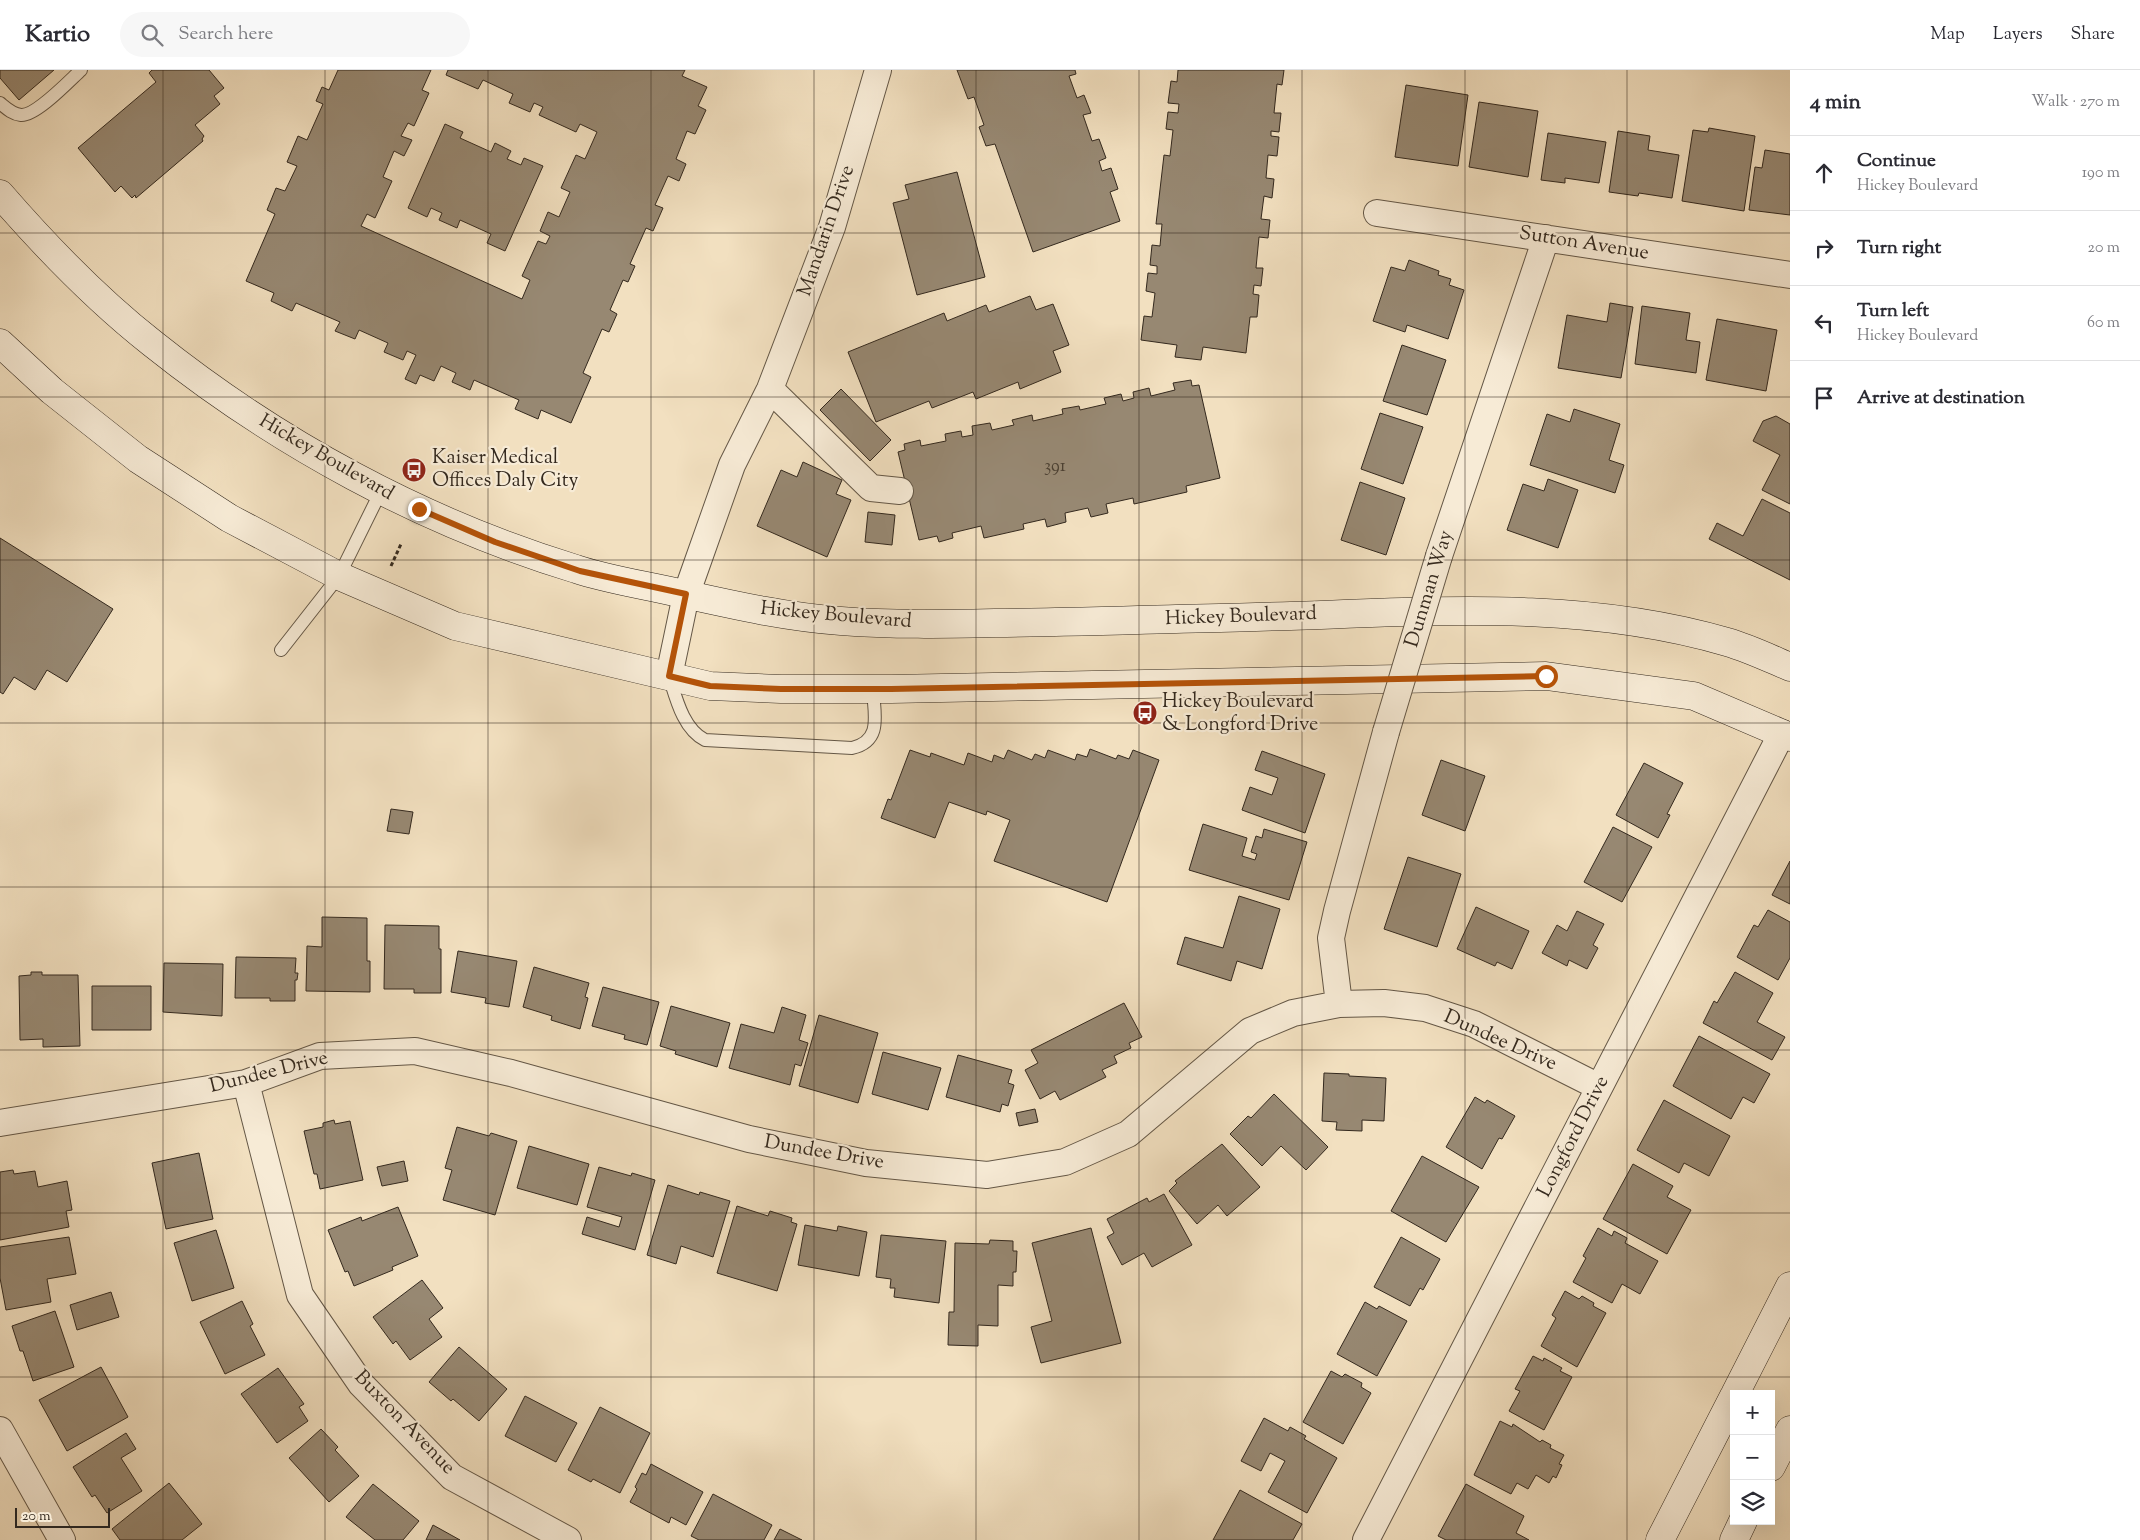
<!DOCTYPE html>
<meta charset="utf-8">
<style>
:root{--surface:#fff;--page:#f7f7f7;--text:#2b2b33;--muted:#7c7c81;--line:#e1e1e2}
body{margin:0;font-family:"Sorts Mill Goudy",serif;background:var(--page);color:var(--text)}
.controls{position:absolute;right:15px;bottom:15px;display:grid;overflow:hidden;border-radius:0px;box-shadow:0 5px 20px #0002}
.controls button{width:45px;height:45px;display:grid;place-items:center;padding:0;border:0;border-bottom:1px solid var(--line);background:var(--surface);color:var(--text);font:25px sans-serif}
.scale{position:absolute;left:15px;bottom:12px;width:95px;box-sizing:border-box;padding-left:5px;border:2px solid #34291e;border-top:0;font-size:14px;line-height:18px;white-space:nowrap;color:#34291e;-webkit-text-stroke:4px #f7ebd6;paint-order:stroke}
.stop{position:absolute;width:15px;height:15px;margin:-11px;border:4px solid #b45309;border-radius:50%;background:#fff}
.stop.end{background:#b45309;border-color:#fff;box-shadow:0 1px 5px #0008}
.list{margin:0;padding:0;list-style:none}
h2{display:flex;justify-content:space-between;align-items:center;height:65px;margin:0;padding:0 20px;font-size:21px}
h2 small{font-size:16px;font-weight:400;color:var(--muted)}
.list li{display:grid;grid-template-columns:32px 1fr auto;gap:15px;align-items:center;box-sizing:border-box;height:75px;padding:0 20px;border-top:1px solid var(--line)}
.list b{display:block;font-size:19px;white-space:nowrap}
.list p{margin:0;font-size:16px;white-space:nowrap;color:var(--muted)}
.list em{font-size:16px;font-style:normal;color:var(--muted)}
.icon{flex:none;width:28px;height:28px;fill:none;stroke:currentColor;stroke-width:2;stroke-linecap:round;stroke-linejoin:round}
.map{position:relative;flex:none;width:1790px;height:1470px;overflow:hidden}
header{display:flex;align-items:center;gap:30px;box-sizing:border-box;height:70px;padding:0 25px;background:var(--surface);border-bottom:1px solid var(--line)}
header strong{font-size:24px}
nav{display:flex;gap:28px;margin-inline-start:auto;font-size:18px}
.search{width:350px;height:45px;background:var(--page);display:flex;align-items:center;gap:12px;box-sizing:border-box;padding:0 18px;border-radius:28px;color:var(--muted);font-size:19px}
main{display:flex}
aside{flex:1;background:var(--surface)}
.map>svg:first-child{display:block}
</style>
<header>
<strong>Kartio</strong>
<div class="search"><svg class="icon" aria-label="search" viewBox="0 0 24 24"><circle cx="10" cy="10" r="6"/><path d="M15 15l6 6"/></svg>Search here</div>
<nav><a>Map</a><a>Layers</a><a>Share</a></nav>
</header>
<main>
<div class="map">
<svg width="1790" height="1470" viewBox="0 0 1790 1470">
<rect width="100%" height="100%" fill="#f2e0c0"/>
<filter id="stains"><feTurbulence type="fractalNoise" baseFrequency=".004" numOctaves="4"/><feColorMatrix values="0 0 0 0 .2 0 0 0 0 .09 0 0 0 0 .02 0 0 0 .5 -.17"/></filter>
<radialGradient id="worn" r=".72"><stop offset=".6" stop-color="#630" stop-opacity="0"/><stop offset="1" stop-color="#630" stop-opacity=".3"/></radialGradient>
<path fill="#978872" stroke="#34291e" d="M0 0H54L19 30 0 8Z
M152 0H209L224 18 214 26 220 34 195 55 204 66 202 69 203 71 136 128 135 125 132 128 121 116 115 122 78 78 156 12 149 3Z
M338 0H431L422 20 429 23 414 56 408 53 401 66 412 70 404 86 394 81 383 107 392 111 375 148 367 144 361 156 522 229 530 210 522 206 538 171 546 174 550 166 540 161 548 142 559 147 570 122 561 118 576 85 585 89 597 62 580 54 576 62 539 45 543 37 534 33 530 42 509 33 513 24 483 10 478 19 446 5 448 0H685L682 6 707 17 698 36 706 40 695 64 687 61 676 89 686 94 679 111 668 106 655 135 663 138 653 161 646 158 630 194 635 196 628 212 623 210 610 240 617 244 609 262 602 259 583 303 591 307 571 353 541 340 538 349 515 339 519 330 474 310 470 320 452 312 456 303 441 296 434 311 420 305 416 314 405 309 416 285 407 281 403 290 384 282 388 273 359 260 355 269 335 261 340 252 296 233 292 241 271 231 274 223 246 211 275 144 267 140 276 118 285 121 297 96 287 92 298 66 307 70 323 34 316 31 322 17 329 20Z
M957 0H1075L1076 4 1069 6 1077 28 1084 25 1091 43 1083 45 1092 71 1099 69 1106 88 1099 91 1102 101 1111 98 1118 119 1110 122 1120 151 1033 182 995 74 986 76 979 57 984 55 974 27 968 29Z
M1178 0H1284L1282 15 1277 14 1274 43H1281L1279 62 1271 61V66L1279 67 1277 86 1268 85 1266 108 1274 109 1272 128 1264 126 1261 149 1270 150 1268 168 1259 167 1256 198H1263L1261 216 1254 215 1253 224 1259 225 1257 247H1250L1246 283 1203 277 1201 290 1175 287 1177 275 1141 270 1144 246 1152 247 1155 223 1146 221 1148 203 1157 204V196L1150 195 1152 175 1160 176 1162 154H1156L1164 85 1170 86 1173 60 1166 59 1168 42 1178 43 1179 34 1168 33 1171 11 1177 12Z
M1406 15 1468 25 1458 96 1395 87Z
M1479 32 1538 41 1528 107 1469 97Z
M445 54 463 62 460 68 491 82 495 73 511 81 507 89 521 95 524 88 543 96 505 181 487 173 491 164 460 150 457 158 439 150 442 143 431 138 427 147 408 138Z
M1709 58 1755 66 1744 141 1682 131 1693 60 1708 62Z
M1618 61 1650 66 1648 80 1679 85 1672 128 1639 123 1638 126 1609 122Z
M1548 63 1606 72 1599 113 1565 108V113L1541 110Z
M1765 80 1790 84V145L1749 140 1755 97 1762 98Z
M957 102 985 207 917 225 893 133 909 129 905 115Z
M1409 190 1439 201 1438 205 1451 209 1449 215 1464 220 1448 269 1407 255 1405 262 1373 251 1391 197 1405 201Z
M1030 226 1036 240 1053 234 1069 275 1053 281 1061 302 1020 319 1018 312 976 329 973 322 932 338 929 331 876 352 848 282 944 243 947 251 986 235 989 242Z
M1610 233 1633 237 1621 308 1558 298 1567 245 1607 252Z
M1642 236 1690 243 1686 270 1700 272 1696 303 1635 294Z
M1717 249 1777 260 1766 321 1706 310Z
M1402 275 1446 290 1427 345 1383 331Z
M1191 310 1192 316 1199 315 1220 408 1186 416 1187 422 1134 434 1133 428 1106 434 1108 443 1091 447 1088 438 1065 443 1066 452 1047 457 1045 449 1023 454 1024 459 984 468 981 456 952 463 953 468 939 472 937 466 919 470 898 382 905 380 904 374 920 370 921 376 946 371 945 364 961 361 962 367 973 365 972 356 990 353 992 360 1014 355 1012 350 1032 345 1033 351 1063 344 1062 339 1079 336 1080 340 1106 334 1104 328 1121 324 1123 331 1134 328 1133 322 1149 318 1151 326 1175 320 1173 313Z
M841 319 891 370 870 391 820 340Z
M1574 339 1620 354 1609 390 1624 395 1615 423 1530 395 1547 344 1570 352Z
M1380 343 1423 357 1403 414 1361 399Z
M1776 346 1790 354V434L1762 420 1780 385 1753 371 1763 351Z
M803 392 842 410 836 424 851 430 827 487 757 456 781 400 797 407Z
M1548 409 1578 420 1558 478 1507 460 1523 414 1544 421Z
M1360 412 1405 428 1386 485 1341 470Z
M1762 429 1790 443V510L1709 469 1717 453 1743 466Z
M868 442 895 445 892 475 865 472Z
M0 468 113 539 67 612 47 600 35 620 14 607 3 624 0 622Z
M1090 679 1116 689 1118 685 1129 689 1133 680 1159 690 1107 832 994 791 1010 750 987 741 986 745 949 732 935 768 881 748 888 729 891 730 910 680 930 687 931 683 964 695 968 683 992 692 994 685 1004 689 1008 680 1032 690 1035 684 1045 688 1048 680 1075 690 1077 684 1087 687Z
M1262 681 1325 704 1305 763 1242 740 1250 717 1272 725 1278 708 1255 700Z
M1441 690 1485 706 1465 761 1422 745Z
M1644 693 1683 713 1667 744 1670 745 1658 768 1616 745Z
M391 739 413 742 409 764 387 761Z
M1203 754 1247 768 1242 786 1255 790 1257 784 1251 782 1256 766 1262 768 1264 759 1307 772 1289 830 1189 800Z
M1613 757 1652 777 1622 832 1584 812Z
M1408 787 1461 804 1437 877 1384 859Z
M1790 791V834L1772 825Z
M1239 826 1280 839 1262 899 1237 891 1231 911 1177 894 1185 867 1223 878Z
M1476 837 1529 861 1512 899 1497 892 1495 896 1457 879Z
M1768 840 1790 852V888L1778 910 1737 887 1754 855 1758 857Z
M1577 841 1604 854 1593 875 1598 878 1587 899 1569 890 1567 896 1542 883 1557 855 1567 861Z
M322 847 367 848V891H370V922L306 921 307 876 322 877Z
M385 855 439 856V879H441V923H414V919H384Z
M458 881 517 891 509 937 485 933 486 928 451 922Z
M236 887 296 888 295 903H298L297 910H295V931H270V928H235Z
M164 893 223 894 222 946 163 942Z
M534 897 589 913 585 927 588 928 580 959 551 950 552 946 523 937Z
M31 902H42V905H78L80 976 43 977V969L20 970 19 906 31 905Z
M1735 902 1773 923 1757 952 1785 967 1772 990 1703 953 1714 931 1717 933Z
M92 916H151V960H92Z
M603 917 659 932 647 975 624 969 625 965 592 956Z
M1124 933 1142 967 1129 973 1131 978 1114 986 1117 993 1102 1000 1106 1007 1060 1030 1055 1021 1040 1029 1025 1000 1038 993 1031 980Z
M671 936 730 953 717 997 675 984 676 981 660 976Z
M782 937 806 945 799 970 808 973 801 996 795 994 790 1015 729 998 741 954 774 963Z
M819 945 878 963 858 1033 799 1016Z
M1699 966 1770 1004 1754 1033 1743 1027 1731 1049 1673 1016Z
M883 982 941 998 928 1040 872 1024Z
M958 985 1012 1000 1008 1013 1014 1015 1008 1036 1002 1034 1000 1042 946 1027Z
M1324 1003 1349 1004V1006L1386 1008 1384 1051 1362 1050V1061L1336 1060 1337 1052 1322 1051Z
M1274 1024 1328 1077 1306 1100 1281 1076 1262 1096 1230 1064 1248 1046 1251 1048Z
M1475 1027 1485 1033 1487 1030 1515 1046 1502 1069 1499 1068 1482 1099 1446 1077Z
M1664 1030 1730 1066 1709 1106 1684 1093 1679 1103 1637 1080Z
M1035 1039 1038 1052 1019 1056 1016 1043Z
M334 1050 335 1054 350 1051 363 1110 320 1119 317 1104H314L304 1061 323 1057V1053Z
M457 1057 489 1066 491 1063 517 1071 495 1145 443 1130 452 1100 445 1098Z
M1222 1074 1260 1117 1227 1146 1218 1135 1197 1154 1169 1121 1177 1113 1175 1111Z
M529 1076 589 1094 577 1135 517 1118Z
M199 1083 213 1149 166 1159 152 1093Z
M1422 1086 1479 1117 1446 1172 1391 1141Z
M404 1091 408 1111 382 1116 377 1097Z
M1633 1094 1673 1116 1667 1127 1691 1140 1667 1184 1603 1149Z
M599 1097 631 1106 632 1103 655 1110 635 1180 582 1164 587 1147 619 1157 622 1147 587 1137Z
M13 1100 14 1104 35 1101 38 1117 67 1111 72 1140 66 1141 69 1157 0 1170V1102Z
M668 1115 699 1125 700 1122 730 1131 713 1187 681 1176 676 1194 647 1185Z
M1164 1124 1192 1175 1152 1197 1144 1183 1122 1195 1107 1167 1114 1163 1107 1149 1147 1128 1149 1132Z
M737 1136 768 1146 770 1141 792 1148 791 1152 797 1154 777 1221 717 1203Z
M398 1137 418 1186 392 1197 393 1200 354 1216 348 1201 345 1202 328 1160 361 1147 362 1151Z
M805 1155 837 1161 838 1156 867 1162 859 1206 798 1195Z
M1091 1158 1121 1273 1041 1293 1031 1257 1052 1251 1032 1173Z
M1598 1158 1612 1166 1614 1161 1627 1168 1625 1173 1658 1191 1640 1224 1622 1214 1612 1233 1573 1212 1586 1188 1583 1186Z
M216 1160 234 1218 192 1231 174 1173Z
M881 1165 946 1171 939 1233 894 1227 895 1218H890L891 1209 876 1207Z
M69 1167 76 1204 47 1209 51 1232 6 1240 0 1208V1177Z
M1401 1167 1440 1189 1423 1220 1420 1218 1410 1236 1374 1217Z
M990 1170 1013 1171V1181H1017L1016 1202H1013V1216L998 1215V1256L978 1255V1276L948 1275 949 1242H954L955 1173 989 1174Z
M422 1210 443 1238 429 1249 442 1267 410 1290 396 1271 393 1274 373 1247Z
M1565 1221 1579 1229 1582 1226 1594 1233 1593 1236 1606 1243 1577 1297 1541 1276 1556 1248 1552 1245Z
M111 1222 119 1247 77 1260 70 1235Z
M242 1231 253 1254 250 1256 265 1285 225 1304 200 1252Z
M1365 1232 1377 1239 1379 1236 1407 1251 1377 1306 1337 1284Z
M55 1241 74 1297 33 1311 23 1281H20L12 1256Z
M459 1277 507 1319 479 1351 453 1329 451 1331 429 1312Z
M1533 1286 1543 1291 1544 1288 1562 1298 1560 1301 1572 1307 1544 1360 1509 1341 1520 1321 1515 1319Z
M101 1297 128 1347 67 1381 39 1330Z
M278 1298 304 1334 299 1337 308 1351 277 1373 241 1324Z
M1331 1301 1342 1307 1345 1304 1362 1313 1361 1317 1371 1323 1343 1374 1303 1352Z
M525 1326 577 1353 556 1392 505 1366Z
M600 1337 650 1363 620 1423 593 1409 591 1412 568 1400Z
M1264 1348 1288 1361 1290 1357 1306 1366 1304 1369 1337 1388 1307 1443 1268 1422 1285 1391 1270 1383 1261 1401 1241 1391Z
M1500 1351 1512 1357 1513 1354 1540 1372 1542 1370 1551 1375 1550 1378 1564 1385 1559 1394 1562 1395 1556 1408 1553 1406 1549 1413 1536 1405 1528 1419 1517 1413 1511 1424 1474 1405Z
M321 1359 338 1377 335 1380 359 1406 329 1432 289 1388Z
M126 1363 136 1379 121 1388 142 1421 107 1443 95 1425 92 1427 73 1397Z
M651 1394 703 1422 686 1455 671 1447 669 1453 630 1432 637 1419 635 1417 642 1403 646 1405Z
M169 1413 202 1454 182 1470H120L112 1459Z
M373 1414 419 1451 403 1470H375L346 1447Z
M1466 1414 1524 1446 1516 1463 1529 1470H1446L1438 1466Z
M1240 1420 1302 1454 1293 1470H1213Z
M713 1424 772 1455 764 1470H699L691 1466Z
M433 1455 460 1470H426Z
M780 1459 802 1470H774Z"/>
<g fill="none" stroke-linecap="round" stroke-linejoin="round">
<defs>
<path id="service" d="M0 33C6 38 12 44 21 45 36 46 69 11 81 0
M281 580 339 506 381 421
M669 606C676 628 683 659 705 670L852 678C883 671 874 644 873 619"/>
<path id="minor" d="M1377 143 1790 205
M770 319 871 418 900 421
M1439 486 1546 168
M669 606 686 525 732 395 770 319 832 157 878 0
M1339 934 1331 868 1337 841 1386 662
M246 1013 300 1225 361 1314 452 1407 568 1470
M0 1053 246 1013 320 986 415 981 511 1003 749 1069 866 1093 987 1105 1065 1092 1128 1064 1250 961 1293 943 1339 934 1384 933 1425 938 1474 954 1599 1017
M0 1360 62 1470
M1366 1470 1782 663"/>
<path id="secondary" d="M0 124C46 177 96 229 152 273 277 373 422 452 576 499 609 510 645 515 679 523 733 535 786 547 841 551 892 555 944 554 995 553 1082 552 1169 549 1256 547 1413 543 1574 527 1727 572 1748 578 1769 588 1790 597
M0 273 52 321 138 389 229 448 339 506 455 556 710 616 781 619H891L1546 606 1694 626 1790 667
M1735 1324 1790 1216
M1771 1397 1790 1360
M1660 1470 1734 1326
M1734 1470 1743 1451"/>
</defs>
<use href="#service" stroke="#645746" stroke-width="14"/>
<use href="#minor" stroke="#645746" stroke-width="28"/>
<use href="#secondary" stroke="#34291e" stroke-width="29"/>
<path stroke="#34291e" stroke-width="3" stroke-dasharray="4 2.5" stroke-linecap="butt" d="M391 496 401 474"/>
<use href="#service" stroke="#f7ebd6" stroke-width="12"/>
<use href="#minor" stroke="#f7ebd6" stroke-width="26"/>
<use href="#secondary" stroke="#f7ebd6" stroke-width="28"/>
<defs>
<path id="minor-bridge" d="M1386 662 1439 486"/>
</defs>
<use href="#minor-bridge" stroke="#645746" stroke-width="28" stroke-linecap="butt"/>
<use href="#minor-bridge" stroke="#f7ebd6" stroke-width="26"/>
</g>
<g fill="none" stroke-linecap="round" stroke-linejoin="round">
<path stroke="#b45309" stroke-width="6" d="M419 439 495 472 580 501 686 524 669 606 710 616 781 619H891L1546 606"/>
</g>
<path fill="none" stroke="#34291e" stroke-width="1" stroke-opacity="0.55" d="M163 0V1470M325 0V1470M488 0V1470M651 0V1470M814 0V1470M976 0V1470M1139 0V1470M1302 0V1470M1465 0V1470M1627 0V1470M0 163H1790M0 327H1790M0 490H1790M0 653H1790M0 817H1790M0 980H1790M0 1143H1790M0 1307H1790"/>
<defs>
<symbol id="bus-disc" viewBox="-11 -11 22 22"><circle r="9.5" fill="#8f2418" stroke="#f7ebd6"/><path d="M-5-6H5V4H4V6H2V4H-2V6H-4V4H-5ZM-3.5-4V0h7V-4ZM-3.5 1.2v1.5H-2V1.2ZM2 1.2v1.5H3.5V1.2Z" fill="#fff"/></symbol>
</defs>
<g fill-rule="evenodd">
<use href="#bus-disc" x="400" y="386" width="28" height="28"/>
<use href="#bus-disc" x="1131" y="629" width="28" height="28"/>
</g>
<g text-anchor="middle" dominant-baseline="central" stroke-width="4.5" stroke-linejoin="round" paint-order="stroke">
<g font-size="18" fill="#4d4133">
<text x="1055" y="397">391</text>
</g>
<g font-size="20" fill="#34291e" stroke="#f7ebd6">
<text transform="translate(827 161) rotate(-71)">Mandarin Drive</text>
<text transform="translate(1584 174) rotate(9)">Sutton Avenue</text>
<text transform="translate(326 388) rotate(30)">Hickey Boulevard</text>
<text transform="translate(1430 519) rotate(-73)">Dunman Way</text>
<text transform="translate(836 546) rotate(5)">Hickey Boulevard</text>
<text transform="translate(1241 547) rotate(-2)">Hickey Boulevard</text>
<text transform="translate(1500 971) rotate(24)">Dundee Drive</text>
<text transform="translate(269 1003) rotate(-14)">Dundee Drive</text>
<text transform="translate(1574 1067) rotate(-63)">Longford Drive</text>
<text transform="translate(824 1083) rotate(10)">Dundee Drive</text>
<text transform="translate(404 1353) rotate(46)">Buxton Avenue</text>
</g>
<g font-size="20" fill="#34291e" stroke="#f7ebd6" text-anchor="start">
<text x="432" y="388">Kaiser Medical<tspan x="432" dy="23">Offices Daly City</tspan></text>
<text x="1162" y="632">Hickey Boulevard<tspan x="1162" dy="23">&amp; Longford Drive</tspan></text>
</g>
</g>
<rect width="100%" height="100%" filter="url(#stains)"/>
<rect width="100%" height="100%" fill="url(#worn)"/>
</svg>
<div class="controls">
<button>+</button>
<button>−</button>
<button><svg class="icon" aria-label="layers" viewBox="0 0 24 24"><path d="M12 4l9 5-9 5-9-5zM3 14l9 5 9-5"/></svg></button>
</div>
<div class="scale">20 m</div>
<div class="stop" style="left:1546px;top:606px"></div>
<div class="stop end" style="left:419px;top:439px"></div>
</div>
<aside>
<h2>4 min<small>Walk · 270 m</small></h2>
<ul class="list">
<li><svg class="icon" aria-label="ahead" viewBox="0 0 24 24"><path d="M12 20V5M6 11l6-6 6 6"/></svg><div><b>Continue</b><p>Hickey Boulevard</p></div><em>190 m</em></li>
<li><svg class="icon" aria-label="right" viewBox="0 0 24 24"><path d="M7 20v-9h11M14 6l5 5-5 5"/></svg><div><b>Turn right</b></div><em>20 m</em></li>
<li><svg class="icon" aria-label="left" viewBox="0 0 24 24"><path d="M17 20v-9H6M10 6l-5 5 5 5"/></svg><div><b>Turn left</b><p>Hickey Boulevard</p></div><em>60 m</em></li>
<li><svg class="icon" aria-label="arrive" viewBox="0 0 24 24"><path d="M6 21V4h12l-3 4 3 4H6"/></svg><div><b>Arrive at destination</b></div></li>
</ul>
</aside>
</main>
